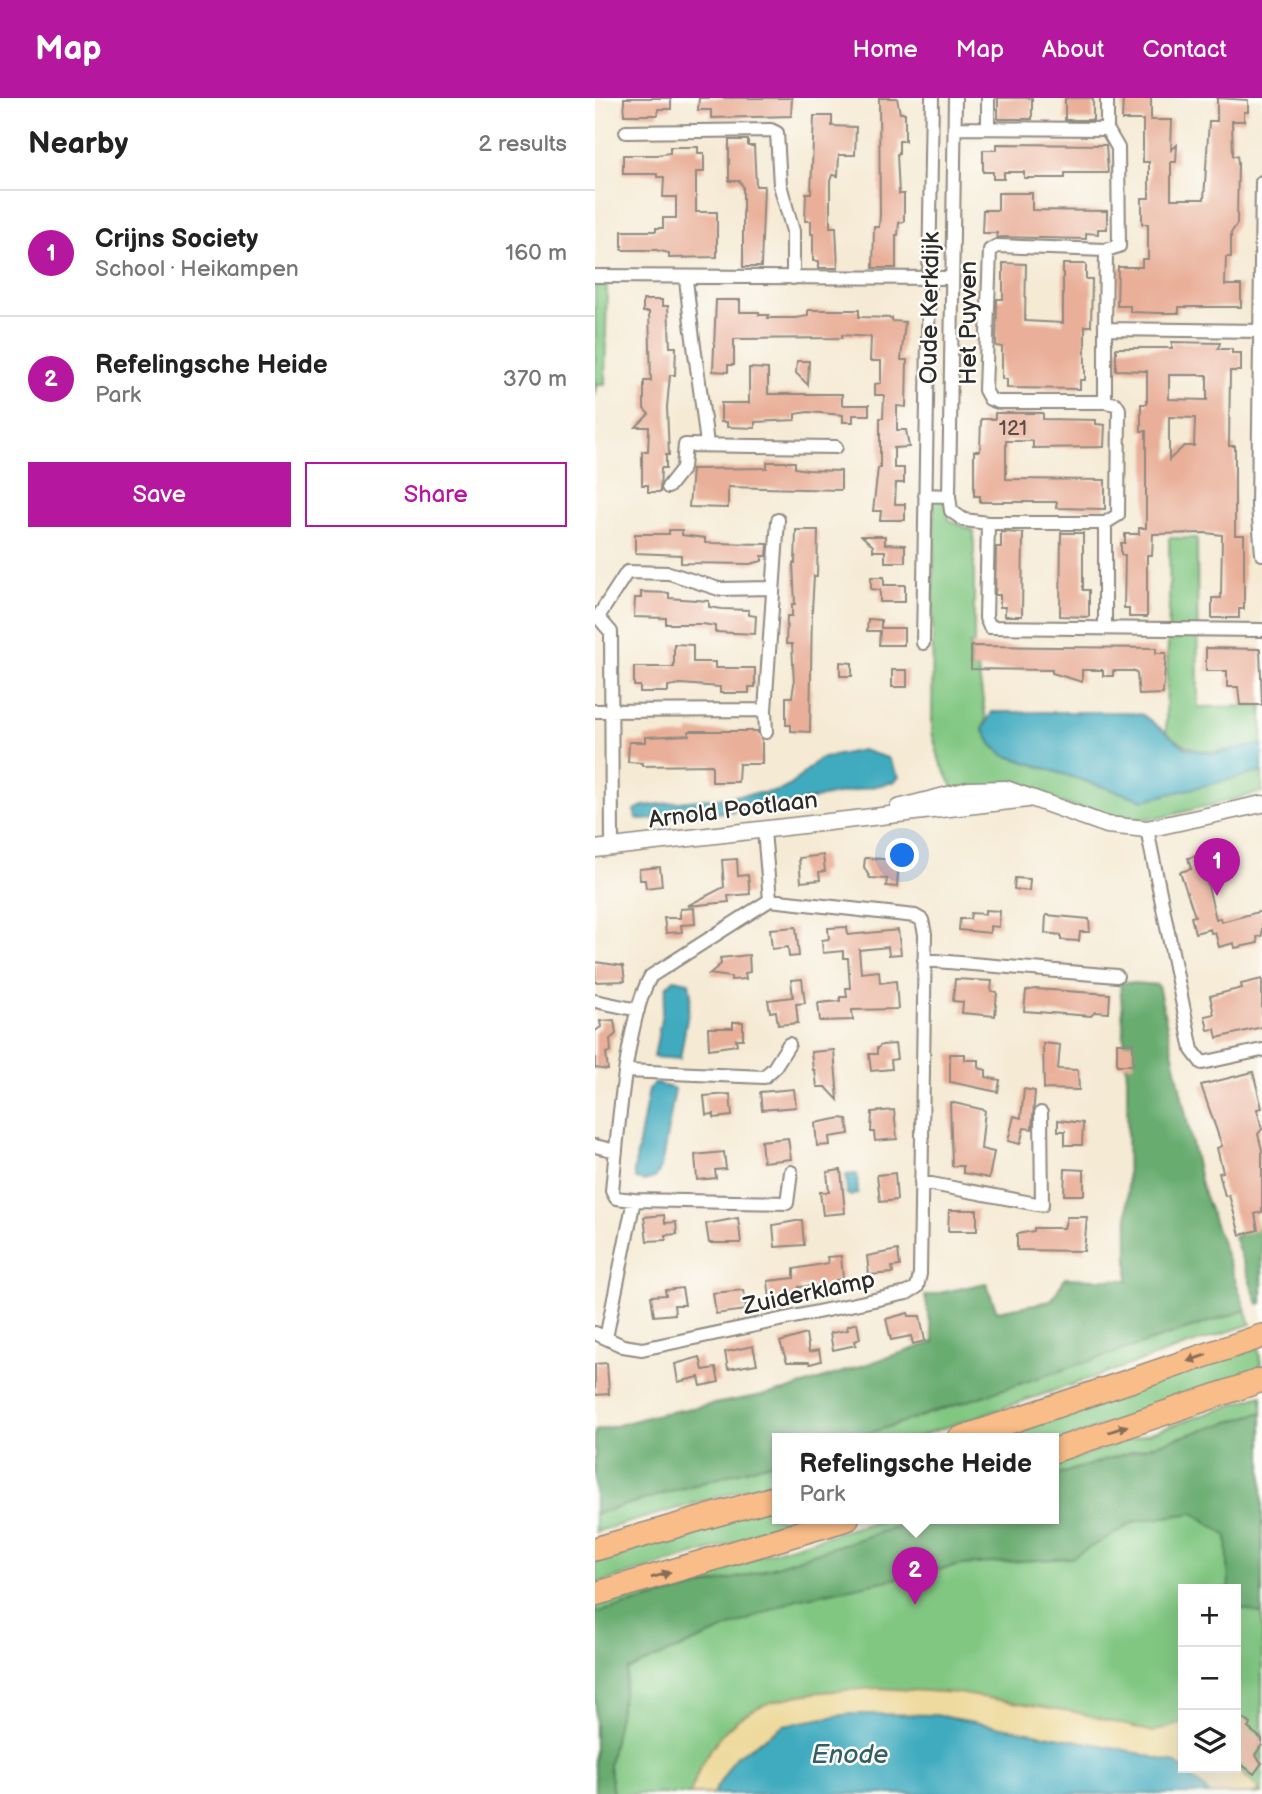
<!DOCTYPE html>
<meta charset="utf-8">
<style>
:root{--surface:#fff;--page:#f6f6f6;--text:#222;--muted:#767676;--line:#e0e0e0;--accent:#b5179e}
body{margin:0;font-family:"Balsamiq Sans",sans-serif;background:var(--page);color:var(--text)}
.controls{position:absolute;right:21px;bottom:21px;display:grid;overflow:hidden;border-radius:0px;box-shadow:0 7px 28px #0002}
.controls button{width:63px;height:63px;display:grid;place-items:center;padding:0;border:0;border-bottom:2px solid var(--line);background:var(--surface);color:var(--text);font:35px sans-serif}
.you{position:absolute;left:308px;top:758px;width:24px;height:24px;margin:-18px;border:5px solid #fff;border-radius:50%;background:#1a73e8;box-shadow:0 0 0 10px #1a73e833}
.badge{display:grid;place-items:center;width:46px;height:46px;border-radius:50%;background:var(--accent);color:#fff;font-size:23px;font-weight:700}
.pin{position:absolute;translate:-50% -58px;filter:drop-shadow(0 2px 4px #0008)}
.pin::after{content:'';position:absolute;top:37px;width:24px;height:21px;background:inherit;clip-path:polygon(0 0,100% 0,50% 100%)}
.popup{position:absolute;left:177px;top:1335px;width:287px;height:91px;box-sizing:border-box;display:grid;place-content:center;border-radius:0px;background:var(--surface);filter:drop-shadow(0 2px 5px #0005);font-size:23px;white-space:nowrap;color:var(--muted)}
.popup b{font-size:26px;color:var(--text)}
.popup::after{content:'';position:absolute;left:50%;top:100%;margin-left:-14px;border:14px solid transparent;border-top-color:var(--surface)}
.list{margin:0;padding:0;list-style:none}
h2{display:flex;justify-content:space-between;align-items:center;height:91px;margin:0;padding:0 28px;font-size:30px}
h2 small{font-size:23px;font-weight:400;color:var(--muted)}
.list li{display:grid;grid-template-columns:46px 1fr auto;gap:21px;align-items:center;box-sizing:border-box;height:126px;padding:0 28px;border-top:2px solid var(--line)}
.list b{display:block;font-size:26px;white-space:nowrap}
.list p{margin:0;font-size:23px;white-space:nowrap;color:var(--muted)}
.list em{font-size:23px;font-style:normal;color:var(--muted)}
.actions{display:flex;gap:14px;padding:21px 28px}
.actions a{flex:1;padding:16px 0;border:2px solid var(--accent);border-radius:0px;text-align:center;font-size:24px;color:var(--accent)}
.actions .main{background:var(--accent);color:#fff}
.icon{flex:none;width:38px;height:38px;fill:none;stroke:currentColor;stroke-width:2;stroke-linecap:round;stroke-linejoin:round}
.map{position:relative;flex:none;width:667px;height:1696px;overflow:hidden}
header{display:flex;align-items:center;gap:42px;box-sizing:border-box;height:98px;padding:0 35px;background:var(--accent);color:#fff}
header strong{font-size:33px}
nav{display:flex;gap:38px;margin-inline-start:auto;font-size:24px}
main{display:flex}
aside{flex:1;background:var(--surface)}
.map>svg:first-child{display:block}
</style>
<header>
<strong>Map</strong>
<nav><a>Home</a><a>Map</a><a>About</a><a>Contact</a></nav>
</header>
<main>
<aside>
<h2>Nearby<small>2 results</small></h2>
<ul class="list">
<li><span class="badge">1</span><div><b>Crijns Society</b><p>School · Heikampen</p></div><em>160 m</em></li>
<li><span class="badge">2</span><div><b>Refelingsche Heide</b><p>Park</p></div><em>370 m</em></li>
</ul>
<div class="actions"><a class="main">Save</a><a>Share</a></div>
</aside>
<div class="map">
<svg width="667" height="1696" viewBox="0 0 667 1696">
<rect width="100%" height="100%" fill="#fdfcf7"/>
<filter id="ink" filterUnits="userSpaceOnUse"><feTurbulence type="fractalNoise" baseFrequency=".0143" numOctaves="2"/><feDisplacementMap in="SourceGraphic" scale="14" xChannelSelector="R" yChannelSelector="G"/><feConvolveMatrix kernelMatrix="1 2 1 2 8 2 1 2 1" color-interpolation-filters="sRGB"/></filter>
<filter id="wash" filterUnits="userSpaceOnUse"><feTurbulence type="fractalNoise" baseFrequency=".00686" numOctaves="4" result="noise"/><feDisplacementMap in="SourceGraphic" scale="28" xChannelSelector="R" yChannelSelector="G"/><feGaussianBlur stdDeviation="1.57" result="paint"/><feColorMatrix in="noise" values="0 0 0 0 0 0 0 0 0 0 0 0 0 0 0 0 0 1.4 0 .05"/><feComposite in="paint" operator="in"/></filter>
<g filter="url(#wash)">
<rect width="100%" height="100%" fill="#f5ead4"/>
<path fill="#81c782" stroke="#567956" stroke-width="2" fill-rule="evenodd" d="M12 184 10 287H2L0 298V185Z
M339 402H353L354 422 379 433V546H375V571H383L391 622 388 631 397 647 409 657 548 702 667 674V694L564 720 529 721 449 701 359 691 345 664 337 634Z
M574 440H602L603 609 667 608V646C626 654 606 662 571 635 571 570 576 506 574 440Z
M651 1212 656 1226 316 1341H256Z
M663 1247 667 1274 458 1345V1341H387Z
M667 1297V1314L458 1378V1368Z
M667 1318V1696H0V1523L123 1484 0 1515V1506L289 1421H325L256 1444 458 1421ZM588 1491H641V1670H588Z
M182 1363V1382L0 1434V1416Z
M182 1405V1421H221L0 1486V1458Z"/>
<path fill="#68ac70" stroke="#4a6c4e" stroke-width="2" d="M525 884 563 887 606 1087 651 1212 256 1341H182V1363L0 1416V1333L64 1316 190 1293 339 1244 330 1198 391 1185 402 1213 456 1203 470 1180 533 1182 532 980Z
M667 1127V1205L663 1206 639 1139Z
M667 1314V1516L641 1509V1491H634L632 1438 599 1415 542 1423 476 1460 367 1467 202 1501 33 1572 14 1667 18 1696H0V1515L153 1477 325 1421H458V1378Z"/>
<path fill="#eeda9e" stroke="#8c8264" stroke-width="2" d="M284 1590 362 1595 480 1614 558 1634 588 1625V1670H641L665 1692 656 1696H615L580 1665 527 1651 340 1617 254 1616 189 1627 140 1660 118 1696H95C129 1595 191 1596 284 1590Z"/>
<path fill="#40abbf" stroke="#366b75" stroke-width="2" d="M397 614H531L548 617 591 650 619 656 667 646V674L549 702 409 657 397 647 388 631Z
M267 652 293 660 304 679 299 684 180 709 48 722 41 720 39 712 48 708 184 693 196 687 224 661Z
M79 881 94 884 96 897 85 961 59 959 72 888Z
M59 985 80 991 66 1070 60 1080 49 1083 41 1081 39 1073 54 991Z
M262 1076 263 1095 256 1098 252 1096 251 1077Z
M254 1616 340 1617 527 1651 580 1665 615 1696H118L140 1660 189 1627Z"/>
<g id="blocks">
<path fill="#e9af98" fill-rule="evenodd" d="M29 0H76V11H63V17H29Z
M104 0H197L196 18 116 20V12H103Z
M284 0H302L305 15H310V43H304V56H302L304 96H309V124H304L303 137H301V170H278L279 129H284L285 117Z
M403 0H437V21H403Z
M470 0H498V22H470Z
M528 0H556V22H577L576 52 582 47 581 64H576V101H609L614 23H622V0L653 2V14H649V23H637L638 58H642L643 64 642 126 636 135V159H631L630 187H646V209H584V215H564L535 214V208H522L523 169H547V161H553V126H547V100H554V64H548V22H527Z
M219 18H237V28L261 29 260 57H244L243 78 237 77 235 83V129H241L243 170H224V163H218V136H216V123H210L211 95H216Z
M134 42H153V48H159L161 88H169L166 169H148V89L145 83H134Z
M402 46 511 47 513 75H470V80H429V74H409V81H398V74H388V52H402Z
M75 49H103V55H109V74H101V114H122V159L74 160V155L61 152H27V133H61V130H68V120H81V99H68L69 79H62V76H28V57H62L75 55Z
M403 95H437V112L512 113V131H503V136L491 135V141L402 139V135H387L388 112H403Z
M408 165 431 166 430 223 468 225V166H491V181H497L496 228H490V282H485V291L412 290V281H407V249L401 248 402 201H408Z
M48 202H67V208H73L75 249H81L80 277H75L72 309 74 357H71V370H66L65 394H53V387H47V353H53L54 329H41L54 316 49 311V283H56L54 214H48Z
M121 202H145V214H164V217H174L173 220H200L213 218V212H264V219L297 220V223L310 224 306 262H312L311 309 302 308V332H311L314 349 299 350V370H309V385H301L300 406H310V422H285L286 413H278L283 370H285V320H288L289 297H280V286L286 285V263H275L276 239 247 237V240L139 241V267H133V274L118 273Z
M577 244 625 245 623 251H637V255H646V273H635L634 348H640V437H649V511H644V520H617V500H626L627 437 611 435 558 436 557 457H552V519H534V510H529L530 457H526V445H530V436H544V430H551V333H546V306H552V273L521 272V250H577ZM574 277H612V302L574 301ZM574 319 600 320 599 348H589L574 362Z
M202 263H214L213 287 201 275Z
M154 270 173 271V296H247V307H274V317H258V324H248V317L213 314 200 316V322L160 324V330L132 329V324H126V305H154Z
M400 315H448V321L501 322V326L510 327 509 349 438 350V343H411V381L510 382V411L461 410 462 404H385V398H379V353H385L386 321H400Z
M172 364H200V370L212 372 246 373V392L133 389V410L94 409 97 371 172 370Z
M74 432H87V437L110 440V445L173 446 172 458H167V463L155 466 86 465V457L40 455V436H74Z
M201 432H223L222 478H219L217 512 215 634 196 633V627H191V599H197L199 586 197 546H191L192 518H197V506H200L198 465H200Z
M406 434 428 435 427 518H410V509H405V497H400L401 449H406Z
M466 435H488V492H494V519L465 518Z
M267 438H290V446L310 447V464H290V453H278V448Z
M276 479H289V487H310V504H285V492L276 491Z
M46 494 74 495V500L114 503V509L127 511 154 512V517L161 518 160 536 120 534V528L108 526H71V520L39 519 40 500H46Z
M273 521 286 522V530H309V547H284L285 533H272Z
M79 546 98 547V564H120V570H160V589H154V595H125V589L86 586 73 588V594H45V588H39V569H79Z
M376 548 561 550V555H571L568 596 544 597 542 576 539 573H518V578H508V572H487V584L457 575V572L376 571Z
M611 550 665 551 667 607H645L643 589H632V573H611Z
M245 564 257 565V578H245Z
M297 572H312V589H297Z
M94 633H162L167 642V666H144L143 684H117V667L47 668V665L33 664 34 644H50V639L94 637Z
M609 756 610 760 617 758 619 765 630 763 633 774 611 780 621 821 625 820 626 824 667 813V838L662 839 663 845 640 850 639 845 624 849 620 834 616 835 615 831 600 835 596 819 600 818 585 774 596 771 593 760Z
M228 757 230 773 224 774 225 782 206 784 204 760Z
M270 760 304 762 302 789 291 788 292 781 275 780 269 769Z
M142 761 143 778 153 777 155 796 133 798 134 804 92 808 129 789 127 762Z
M65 769 67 788 51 790 50 782H45L44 771Z
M420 780 435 781 434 793 419 791Z
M99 810 100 826 86 827 87 834 71 835 69 820H85V811Z
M390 812 405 813 404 829 395 828V835L364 832 365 821H375L376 815 390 816Z
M451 817 494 821 495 834H485L484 843 466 842V837L450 835Z
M201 829 204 858 194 859 193 849 177 851 175 831Z
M252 829 253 837 303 832 306 856 294 857 293 849 264 852 266 875 284 873 285 885 301 883 303 911 257 912 258 922 225 923 223 905 245 903V899H252L251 890H255L253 860H248V853L228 855 227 842 234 841 233 830Z
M154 857 155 874 150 875 151 881 136 882V879L114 876 126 866 125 860Z
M0 864 28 868 30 883 0 884Z
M207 881 210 905 201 906 203 925 183 927 181 913 175 914 173 902 198 899 196 882Z
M360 881 397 883 396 893 402 894 400 918 367 915 368 904 358 903Z
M667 881V929L622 940 620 931 613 932 610 918 619 916 615 898 647 890 646 886Z
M440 891 515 896 514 915 500 914 496 918 429 913 431 893Z
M19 922 21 936 15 941 16 954 11 955 13 972 0 970V933L6 929 5 923Z
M138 924H148V941H141L142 947 114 951 113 930H138Z
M448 945 465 947 463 971 483 972 484 992 449 991Z
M522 945H538V967H522Z
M300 946 302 961 296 962 297 971 276 973 274 956H282V950L287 947Z
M239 952 243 1002 231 989H222L220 972H218L216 954Z
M355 956H370V962H384V970L391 972V979L405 982 403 994 355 984Z
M658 974 667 1010 662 1011 667 1031 663 1036 667 1052V1114L660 1116 663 1132 645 1137 634 1097 630 1098 624 1075 628 1074 622 1050 627 1048 606 987Z
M199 991 201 1009 167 1012 165 994Z
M429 991 440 993 437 1031 429 1030 425 1046 413 1043 419 1018 426 1020Z
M135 996 137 1018 119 1020V1016L111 1017 109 998Z
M355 1004 390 1012 386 1051 399 1054 394 1080 368 1075V1068H357Z
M299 1012 302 1041 280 1043 279 1034H276L277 1014Z
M246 1020 252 1021 254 1036 234 1039 235 1047 222 1048 220 1025Z
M463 1022 488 1025 487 1047H470V1033H463Z
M193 1040 196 1061 168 1064 166 1043Z
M129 1054 131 1071 120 1072 121 1080 102 1082 100 1057Z
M470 1071 489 1072V1097H469Z
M246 1072 250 1115 228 1117 225 1094H234L232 1074Z
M300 1075 302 1102 285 1104 282 1077Z
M354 1112H382V1133H353Z
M69 1117 70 1125 81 1124 82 1136 71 1137V1142L52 1143 49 1119Z
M472 1119H492L489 1153 422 1152V1136L439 1133V1130H469Z
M143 1120 146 1145H114L111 1126Z
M207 1122 209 1147 180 1149 178 1127Z
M303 1152 305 1168 297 1169 298 1175 274 1177 272 1158Z
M246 1158 248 1181 241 1182 242 1190 227 1191V1187L204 1189 205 1200 175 1202 173 1183 199 1180V1171L233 1165 232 1159Z
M87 1190 90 1207H79L80 1216 59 1218 56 1198 71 1197 70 1192Z
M149 1192 151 1212 121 1216 118 1195Z
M313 1215 314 1218H325L330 1243 318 1246 316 1238 296 1242 291 1221Z
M262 1225 265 1241 260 1243 261 1247 238 1252 235 1235 253 1232 252 1228Z
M211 1236 214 1254 224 1252 226 1263 215 1266 214 1264H192L185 1244Z
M158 1248 162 1266 133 1271 130 1254Z
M105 1259 108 1272 121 1270 124 1284 106 1288 104 1279 83 1284 80 1266Z
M12 1265 14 1296 0 1297V1266Z
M641 1615 656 1626 653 1630 667 1641V1647L660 1657 667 1665 659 1676 641 1662Z"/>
</g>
</g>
<g filter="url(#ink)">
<use href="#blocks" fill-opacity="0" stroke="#908a80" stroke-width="2"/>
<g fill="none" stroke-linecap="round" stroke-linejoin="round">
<defs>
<path id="minor" d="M393 29V0
M360 30 512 31
M31 34 176 32 182 35 185 87 198 133V180
M667 84 663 408 667 456
M0 178 356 180
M91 180C96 236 106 291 112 347
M510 231 511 152
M510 304H403L395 301 390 292 395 152 402 148 511 152 524 148 523 50 512 31V0
M73 389 88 370 90 347 241 349
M330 397 354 398 360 0
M354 398 356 413 369 422 393 425 391 520 395 529 667 532
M393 425H510
M510 530V425L523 417 524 311 521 306 510 304V231L666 233
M328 545 337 0
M170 612 183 422
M0 613 170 612 171 634
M552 731 597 952 607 965 667 952
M17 749 16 534 3 519 32 474 74 475 124 491 176 490
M175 802 56 878C31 919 22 1042 17 1093L21 1100 39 1102 192 1105 196 1074
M329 862 522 878
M0 903 43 912
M32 973 169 979 179 970 194 946
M0 1048 21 1053
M326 1084 447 1107 446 1015
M0 1235 28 1248 47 1251 312 1195 322 1189 325 1176 330 836 327 822 320 818 175 802 169 733
M11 1240 39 1102"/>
<path id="tertiary" d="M303 710 373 692 411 691 512 727 552 731 667 706
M0 751 433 701"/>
<path id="motorway" d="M364 1341 667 1238
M458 1353 667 1282
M0 1451 182 1399
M0 1496 252 1421"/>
</defs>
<use href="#minor" stroke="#908a80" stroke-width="16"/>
<use href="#tertiary" stroke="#908a80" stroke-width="19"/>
<use href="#motorway" stroke="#908a80" stroke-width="26"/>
<use href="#minor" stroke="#fff" stroke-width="12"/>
<use href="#tertiary" stroke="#fff" stroke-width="16"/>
<use href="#motorway" stroke="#f8bd89" stroke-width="23"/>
</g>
<defs><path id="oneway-solid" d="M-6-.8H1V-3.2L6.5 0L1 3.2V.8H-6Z" transform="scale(1.75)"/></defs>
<g fill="#876d55">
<use href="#oneway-solid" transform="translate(602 1260) rotate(161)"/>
<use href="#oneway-solid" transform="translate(523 1331) rotate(-19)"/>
<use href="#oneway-solid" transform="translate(66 1477) rotate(-16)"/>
</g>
</g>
<g text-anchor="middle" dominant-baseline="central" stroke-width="5" stroke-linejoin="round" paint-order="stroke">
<g font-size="21" fill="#5a4c46">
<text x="418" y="330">121</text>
</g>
<g font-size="24" fill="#2b2b2b" stroke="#fdfcf7">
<text transform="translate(335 210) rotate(-89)">Oude Kerkdijk</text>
<text transform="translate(373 225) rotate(-90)">Het Puyven</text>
<text transform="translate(138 712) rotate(-7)">Arnold Pootlaan</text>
<text transform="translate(214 1195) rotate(-12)">Zuiderklamp</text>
</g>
<g font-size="26" font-style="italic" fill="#335e66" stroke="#fdfcf7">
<text x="255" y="1657">Enode</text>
</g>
</g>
</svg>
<div class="controls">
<button>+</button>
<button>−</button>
<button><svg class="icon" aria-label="layers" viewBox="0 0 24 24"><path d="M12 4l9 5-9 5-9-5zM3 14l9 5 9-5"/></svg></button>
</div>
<div class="you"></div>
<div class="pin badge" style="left:622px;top:798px">1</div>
<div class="pin badge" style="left:320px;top:1507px">2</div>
<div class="popup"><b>Refelingsche Heide</b>Park</div>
</div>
</main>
